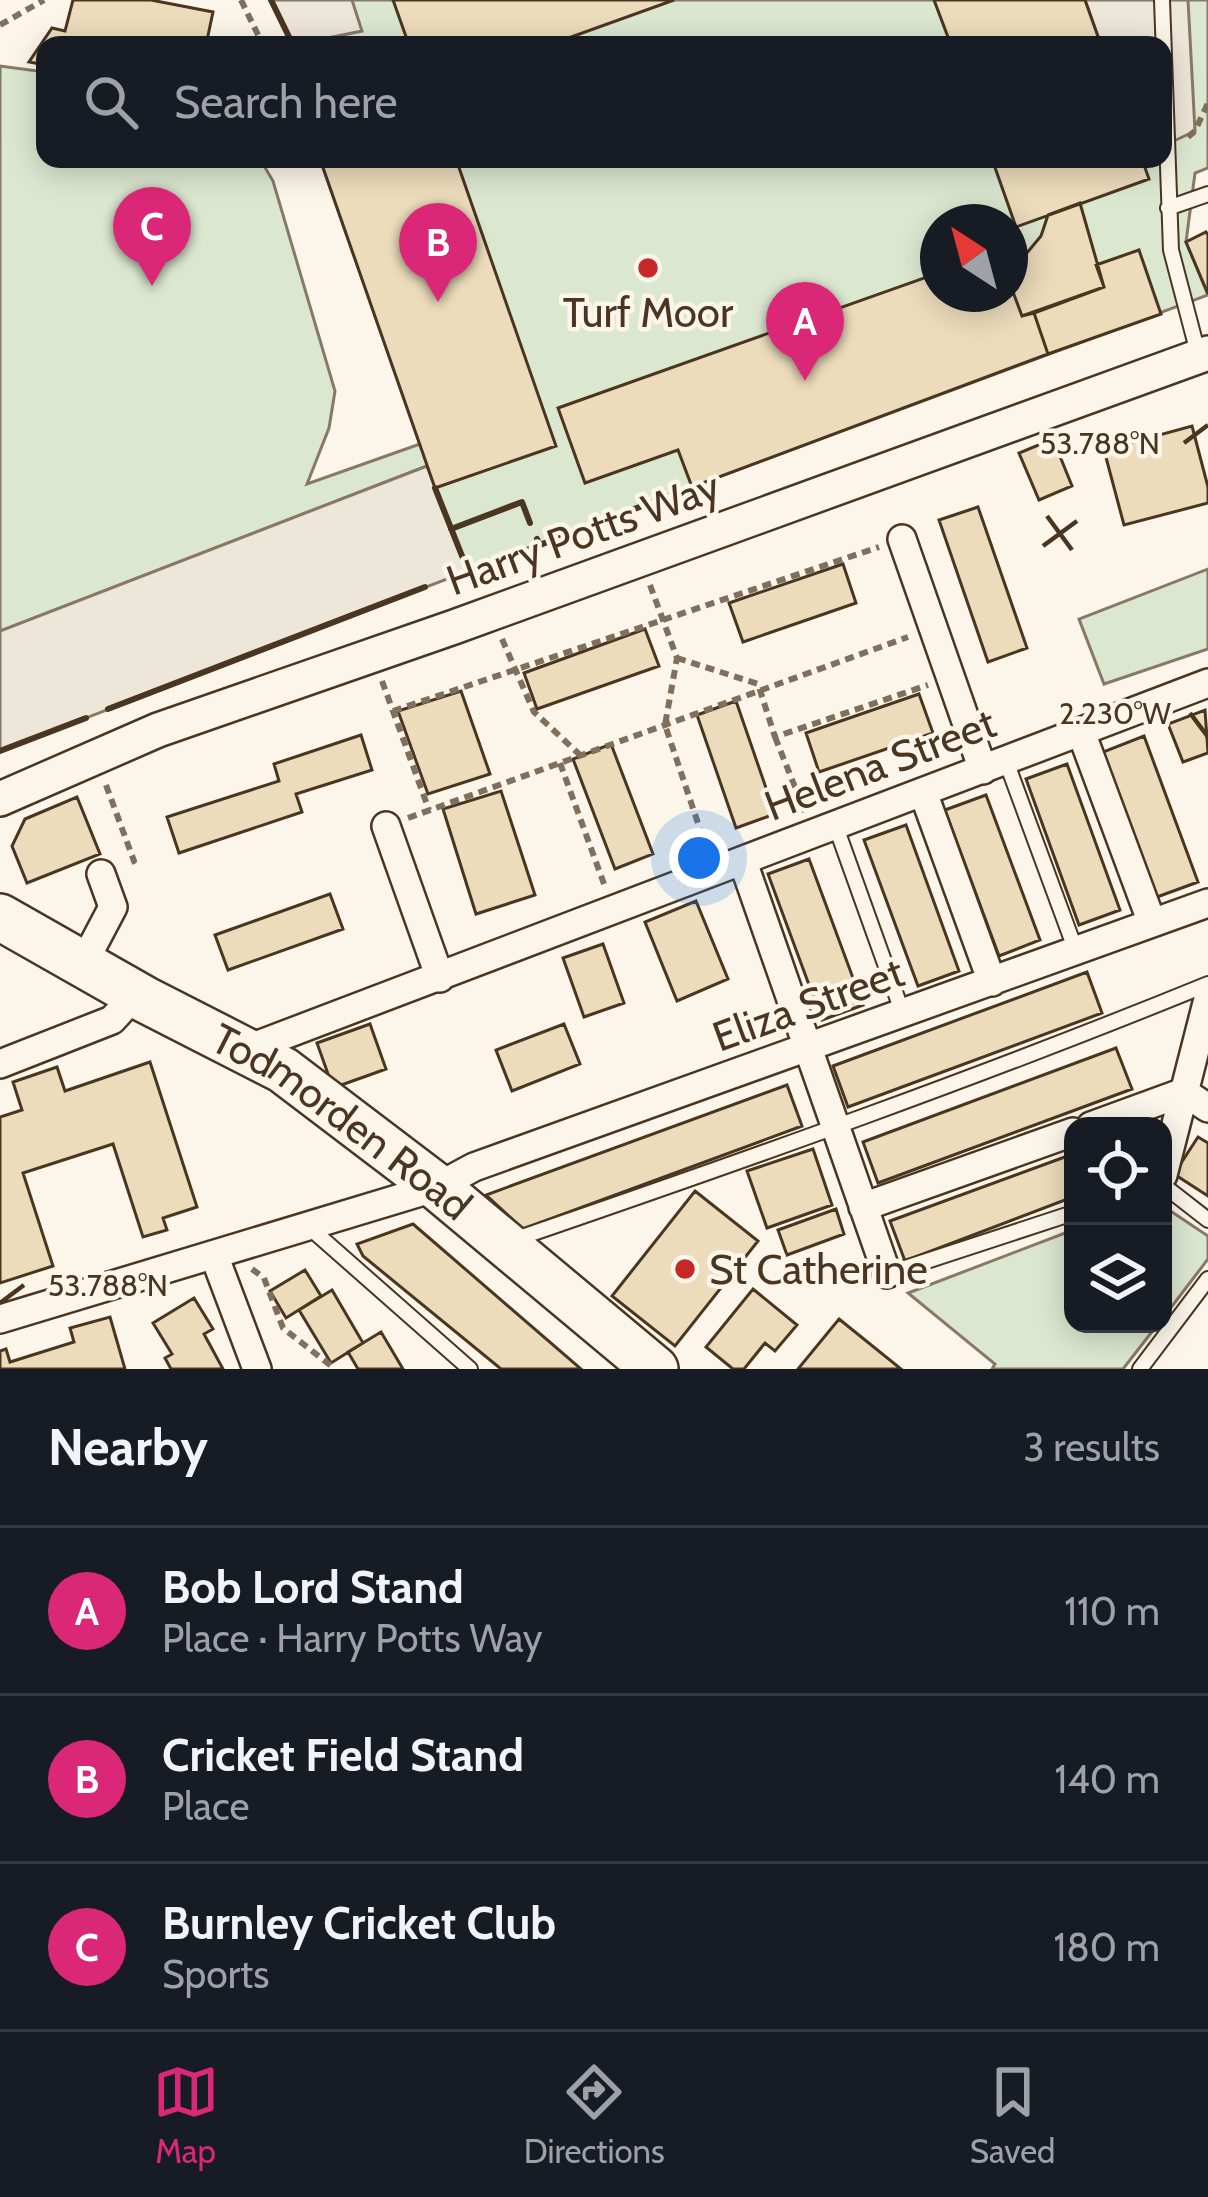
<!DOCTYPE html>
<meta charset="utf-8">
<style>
:root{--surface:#171b24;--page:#242831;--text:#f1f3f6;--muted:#9ea1a6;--line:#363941;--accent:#db2777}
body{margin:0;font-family:Cabin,sans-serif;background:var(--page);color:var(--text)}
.controls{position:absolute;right:36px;bottom:36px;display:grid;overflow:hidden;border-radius:24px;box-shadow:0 6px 30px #0003}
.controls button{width:108px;height:108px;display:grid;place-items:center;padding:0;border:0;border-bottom:3px solid var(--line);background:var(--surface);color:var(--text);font:60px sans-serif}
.compass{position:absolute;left:920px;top:204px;width:108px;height:108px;border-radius:50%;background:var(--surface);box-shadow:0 6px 30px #0003;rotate:324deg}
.you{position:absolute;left:699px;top:858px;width:42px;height:42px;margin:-30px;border:9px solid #fff;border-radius:50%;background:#1a73e8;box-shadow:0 0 0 18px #1a73e833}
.badge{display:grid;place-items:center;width:78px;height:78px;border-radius:50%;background:var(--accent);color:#fff;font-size:39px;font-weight:700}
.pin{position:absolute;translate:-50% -99px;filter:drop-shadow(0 3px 6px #0008)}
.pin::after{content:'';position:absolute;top:63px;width:42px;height:36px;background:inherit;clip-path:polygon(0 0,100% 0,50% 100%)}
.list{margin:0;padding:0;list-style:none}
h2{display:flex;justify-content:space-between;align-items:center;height:156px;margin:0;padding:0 48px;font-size:51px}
h2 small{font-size:39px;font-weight:400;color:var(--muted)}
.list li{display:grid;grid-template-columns:78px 1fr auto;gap:36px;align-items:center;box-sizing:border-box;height:168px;padding:0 48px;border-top:3px solid var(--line)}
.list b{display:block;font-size:45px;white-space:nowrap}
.list p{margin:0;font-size:39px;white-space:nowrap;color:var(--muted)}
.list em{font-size:39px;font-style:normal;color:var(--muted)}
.icon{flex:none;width:66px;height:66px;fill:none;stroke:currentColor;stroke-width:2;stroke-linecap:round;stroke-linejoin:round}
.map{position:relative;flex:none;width:1208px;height:1369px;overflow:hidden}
.search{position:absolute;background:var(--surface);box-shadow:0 6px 30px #0003;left:36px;right:36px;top:36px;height:132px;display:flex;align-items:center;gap:30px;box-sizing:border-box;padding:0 42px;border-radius:24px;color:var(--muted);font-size:45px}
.sheet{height:660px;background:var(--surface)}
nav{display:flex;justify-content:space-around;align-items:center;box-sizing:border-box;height:168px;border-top:3px solid var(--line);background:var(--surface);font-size:33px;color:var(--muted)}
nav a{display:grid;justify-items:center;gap:6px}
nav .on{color:var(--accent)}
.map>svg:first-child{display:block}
</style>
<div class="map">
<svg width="1208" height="1369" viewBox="0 0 1208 1369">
<rect width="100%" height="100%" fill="#fbf6e9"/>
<path fill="#dce7d0" stroke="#887966" stroke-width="3" fill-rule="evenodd" d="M271 0H1208V168L1195 173 1186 242 1208 295 468 570 427 466 0 631V66L45 72V159H260L273 181 335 391 329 428 307 484 420 444 320 159H1163V45H293ZM938 222H1010V294H938Z
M1208 569V649L1104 684 1079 619Z
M1163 1206 1208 1236V1259L1163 1318Z
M1073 1230V1324H1158L1123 1369H992L995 1364 908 1293Z"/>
<path fill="#ede7d9" stroke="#887966" stroke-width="3" d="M271 0H352L362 31 293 45Z
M1085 0H1188L1195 131 1163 146V45H1101Z
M427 466 468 571 0 751V631Z"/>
<path fill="#ecdcbc" stroke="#4a3520" stroke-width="3" d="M73 0H151L213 12 206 45H45V65L29 62 52 28 65 31Z
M393 0H674L549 45H409Z
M934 0H1085L1101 45H951Z
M320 159H456L556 446 435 488Z
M992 159H1142L1149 179 1016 227Z
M1080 203 1104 287 1022 316 1010 284V262L1026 254 1041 236 1048 215Z
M1206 232 1208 235V294L1186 242Z
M1139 250 1161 314 1048 354 1034 313 1104 287 1096 265Z
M938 273V294H1010V284L1022 316 1034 313 1048 354 692 487 678 450 585 483 558 408Z
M1192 426 1208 487V503L1124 525 1104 450Z
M1053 439 1072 486 1039 500 1019 453Z
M978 507 1027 648 988 662 939 520Z
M843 564 856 603 743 642 729 603Z
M645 629 659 666 537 709 524 673Z
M461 691 490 774 428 794 398 711Z
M919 694 933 733 819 772 806 733Z
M736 701 775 814 736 828 697 715Z
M1205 710 1208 753 1183 762 1168 724Z
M361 735 372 770 296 794 302 812 179 853 167 817 279 781 274 764Z
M1144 736 1198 882 1157 897 1103 752Z
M611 744 653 854 615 869 573 759Z
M1067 764 1120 910 1079 925 1026 779Z
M501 791 535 895 476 914 443 809Z
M986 795 1040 940 999 956 945 810Z
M77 797 100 854 27 883 12 846 25 819Z
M906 825 959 971 918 986 864 840Z
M809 859 863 1005 822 1020 768 874Z
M330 894 343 929 228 970 215 935Z
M696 901 728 979 677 1001 645 922Z
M603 944 624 1003 584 1017 563 958Z
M1087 972 1102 1013 848 1107 833 1066Z
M370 1024 386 1069 333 1088 317 1043Z
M564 1024 580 1064 512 1091 496 1050Z
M1116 1048 1132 1089 878 1183 863 1142Z
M150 1062 197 1207 163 1218 167 1230 143 1237 113 1144 23 1173 53 1266 0 1283V1117L22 1110 13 1082 57 1067 65 1091Z
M787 1085 802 1126 523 1229 486 1195Z
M1198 1137 1208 1143V1196L1174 1174Z
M813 1149 832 1205 767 1228 747 1171Z
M1073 1154V1197L905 1261 890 1221Z
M695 1191 758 1241 675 1346 612 1296Z
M836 1209 844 1234 787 1255 778 1230Z
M413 1224 581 1369H501L363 1256 357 1244Z
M305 1270 321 1296 286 1318 270 1291Z
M753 1289 797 1325 775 1351 765 1343 744 1369H733L706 1347Z
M332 1290 363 1343 331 1363 299 1310Z
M194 1298 213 1329 204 1334 223 1369H171L165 1358 172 1354 153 1323Z
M110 1317 125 1369H0V1351L6 1349 10 1362 74 1342 70 1328Z
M839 1319 901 1369H798Z
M381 1332 403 1369H358L348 1352Z"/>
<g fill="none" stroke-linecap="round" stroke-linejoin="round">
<defs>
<path id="service" d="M1162 0 1171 250 1199 357
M1168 208 1208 194
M1006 761 1076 951
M836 827 903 1014
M1163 1185 1208 1220
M310 1228 470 1369
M516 1239C749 1159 980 1077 1208 984
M887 1274 1073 1213
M1140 1369 1208 1279"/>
<path id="minor" d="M902 539 983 770
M1081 732 1152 923
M923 792 992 982
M386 826 440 978
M743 862 887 1274
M83 964 113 907 101 874
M245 1050 1208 683
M0 1064 112 1020 136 994
M1091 1126 1184 1092 1208 1108
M1163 1175 1208 999
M863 1207 1073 1132
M214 1255 257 1369
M0 1319 437 1187 474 1167 1208 903"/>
<path id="tertiary" d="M0 799 158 730 454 627 1208 353"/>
<g id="trunk">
<path id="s1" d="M0 917 146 1000 283 1070 437 1187 655 1369"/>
</g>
</defs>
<use href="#service" stroke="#4a3520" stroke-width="18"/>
<use href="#minor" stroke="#4a3520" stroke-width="32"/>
<use href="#tertiary" stroke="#4a3520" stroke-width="38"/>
<use href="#trunk" stroke="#4a3520" stroke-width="50"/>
<path stroke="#7f6f5c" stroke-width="6" stroke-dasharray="9 6" stroke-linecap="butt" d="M241 0 263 45
M0 25 44 0
M1188 137 1195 131 1208 103
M650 585 677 658 665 725 706 847
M502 639 534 712 580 755
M677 658 758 684 775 737 928 685
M382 681 429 810
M393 711 879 547
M775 737 805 812
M560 763 604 884
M106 785 134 861 126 864
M408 818 908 637
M252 1269 264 1278 283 1328 335 1369"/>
<use href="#service" stroke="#fbf6e9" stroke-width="14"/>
<use href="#minor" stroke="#fbf6e9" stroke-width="27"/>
<use href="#tertiary" stroke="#fbf6e9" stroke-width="33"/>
<use href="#trunk" stroke="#fbf6e9" stroke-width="45"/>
<path stroke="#4a3520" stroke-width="6" d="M271 0 293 45
M435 488 468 571
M451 529 522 502 530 523
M537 539 540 545 692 487
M108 709 425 587
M0 751 86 718"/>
</g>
<path fill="none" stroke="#4a3520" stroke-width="4.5" d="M1184 443 1208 425M1047 516 1072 550M1043 546 1077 521M1190 713 1208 737M0 1303 24 1285"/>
<g fill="#c62828" stroke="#fbf6e9" stroke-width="4.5">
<circle cx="648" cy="268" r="12"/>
<circle cx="685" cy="1269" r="12"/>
</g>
<g text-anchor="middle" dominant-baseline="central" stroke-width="9" stroke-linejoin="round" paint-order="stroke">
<g font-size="42" fill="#4a3520" stroke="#fbf6e9">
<text x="648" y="312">Turf Moor</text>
<text x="709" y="1269" text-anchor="start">St Catherine</text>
</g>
<g font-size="42" fill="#4a3520" stroke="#fbf6e9">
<text transform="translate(583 533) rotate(-20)">Harry Potts Way</text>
<text transform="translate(880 764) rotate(-21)">Helena Street</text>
<text transform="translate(808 1004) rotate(-20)">Eliza Street</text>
<text stroke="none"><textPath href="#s1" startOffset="399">Todmorden Road</textPath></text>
</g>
</g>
<g font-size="30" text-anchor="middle" fill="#4a3520" stroke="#fbf6e9" stroke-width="9" stroke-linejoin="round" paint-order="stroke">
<text x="1100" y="454">53.788°N</text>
<text x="1115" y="724">2.230°W</text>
<text x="108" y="1296">53.788°N</text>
</g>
</svg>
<div class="controls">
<button><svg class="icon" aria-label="locate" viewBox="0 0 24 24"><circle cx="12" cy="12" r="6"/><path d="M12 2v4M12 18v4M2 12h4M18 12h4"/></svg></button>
<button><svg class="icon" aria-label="layers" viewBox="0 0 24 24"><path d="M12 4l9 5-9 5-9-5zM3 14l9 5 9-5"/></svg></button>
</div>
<svg class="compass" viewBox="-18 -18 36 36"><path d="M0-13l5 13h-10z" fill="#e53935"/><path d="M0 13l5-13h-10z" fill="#9ea1a6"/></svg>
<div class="you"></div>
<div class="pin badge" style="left:805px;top:381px">A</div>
<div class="pin badge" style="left:438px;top:302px">B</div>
<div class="pin badge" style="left:152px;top:286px">C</div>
<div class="search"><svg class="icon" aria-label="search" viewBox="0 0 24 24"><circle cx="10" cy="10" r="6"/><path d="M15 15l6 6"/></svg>Search here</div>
</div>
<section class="sheet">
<h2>Nearby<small>3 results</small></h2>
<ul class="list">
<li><span class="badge">A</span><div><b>Bob Lord Stand</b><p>Place · Harry Potts Way</p></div><em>110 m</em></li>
<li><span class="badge">B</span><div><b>Cricket Field Stand</b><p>Place</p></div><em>140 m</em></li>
<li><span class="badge">C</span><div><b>Burnley Cricket Club</b><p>Sports</p></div><em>180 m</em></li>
</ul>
</section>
<nav>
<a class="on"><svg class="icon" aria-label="map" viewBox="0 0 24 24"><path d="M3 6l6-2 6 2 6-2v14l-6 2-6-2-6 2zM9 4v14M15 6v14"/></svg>Map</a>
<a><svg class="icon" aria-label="directions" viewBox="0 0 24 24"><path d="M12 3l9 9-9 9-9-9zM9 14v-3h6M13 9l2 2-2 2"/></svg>Directions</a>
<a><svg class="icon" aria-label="saved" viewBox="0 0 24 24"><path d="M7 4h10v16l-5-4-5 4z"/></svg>Saved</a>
</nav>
